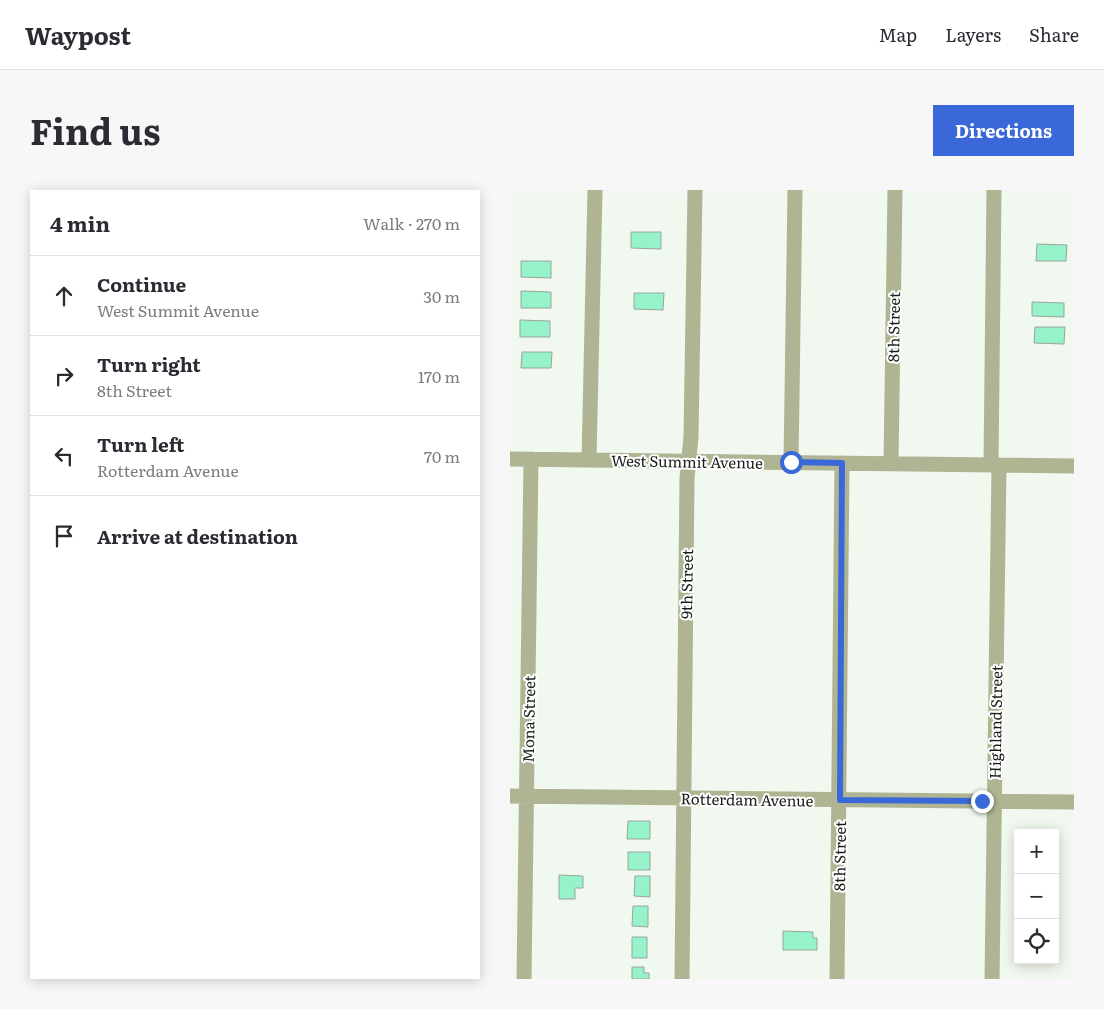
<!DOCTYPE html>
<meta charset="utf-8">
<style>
:root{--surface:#fff;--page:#f7f7f7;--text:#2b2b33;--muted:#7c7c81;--line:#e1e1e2;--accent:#3a68d9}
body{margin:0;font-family:Literata,serif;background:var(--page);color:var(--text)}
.controls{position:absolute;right:15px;bottom:15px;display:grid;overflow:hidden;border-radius:0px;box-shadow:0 2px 12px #0003}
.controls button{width:45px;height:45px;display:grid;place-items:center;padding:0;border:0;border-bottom:1px solid var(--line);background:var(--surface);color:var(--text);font:25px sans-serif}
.stop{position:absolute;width:15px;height:15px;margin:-11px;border:4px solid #3a68d9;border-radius:50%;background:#fff}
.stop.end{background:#3a68d9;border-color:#fff;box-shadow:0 1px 5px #0008}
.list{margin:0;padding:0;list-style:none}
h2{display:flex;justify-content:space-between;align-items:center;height:65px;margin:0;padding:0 20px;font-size:21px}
h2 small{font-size:16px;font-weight:400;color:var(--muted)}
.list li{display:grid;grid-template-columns:32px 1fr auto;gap:15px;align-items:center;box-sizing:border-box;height:80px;padding:0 20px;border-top:1px solid var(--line)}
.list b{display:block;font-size:19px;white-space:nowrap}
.list p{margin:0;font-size:16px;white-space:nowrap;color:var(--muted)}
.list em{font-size:16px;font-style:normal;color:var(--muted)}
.icon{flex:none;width:28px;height:28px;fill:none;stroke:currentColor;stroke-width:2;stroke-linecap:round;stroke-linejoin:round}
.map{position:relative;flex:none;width:564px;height:789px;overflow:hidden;border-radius:0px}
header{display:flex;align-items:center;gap:30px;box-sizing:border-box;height:70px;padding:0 25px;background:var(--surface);border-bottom:1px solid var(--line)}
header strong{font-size:24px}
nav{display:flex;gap:28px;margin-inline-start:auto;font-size:18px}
.intro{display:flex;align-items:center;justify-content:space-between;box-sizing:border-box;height:120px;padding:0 30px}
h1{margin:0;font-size:35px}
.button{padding:12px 22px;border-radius:0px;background:var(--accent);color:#fff;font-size:18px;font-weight:700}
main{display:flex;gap:30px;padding:0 30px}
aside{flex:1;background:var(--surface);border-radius:0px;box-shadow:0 2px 12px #0003}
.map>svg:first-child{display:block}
</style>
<header>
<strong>Waypost</strong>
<nav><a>Map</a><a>Layers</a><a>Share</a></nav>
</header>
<div class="intro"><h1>Find us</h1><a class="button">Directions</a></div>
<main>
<aside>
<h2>4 min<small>Walk · 270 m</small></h2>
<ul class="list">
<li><svg class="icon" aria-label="ahead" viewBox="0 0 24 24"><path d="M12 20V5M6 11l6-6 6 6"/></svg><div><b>Continue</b><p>West Summit Avenue</p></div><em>30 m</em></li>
<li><svg class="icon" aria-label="right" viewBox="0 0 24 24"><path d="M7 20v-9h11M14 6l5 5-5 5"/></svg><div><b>Turn right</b><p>8th Street</p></div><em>170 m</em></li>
<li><svg class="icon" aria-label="left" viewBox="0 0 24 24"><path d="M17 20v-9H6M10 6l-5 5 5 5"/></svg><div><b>Turn left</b><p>Rotterdam Avenue</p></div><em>70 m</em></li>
<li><svg class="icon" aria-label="arrive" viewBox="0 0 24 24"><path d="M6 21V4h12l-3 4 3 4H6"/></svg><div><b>Arrive at destination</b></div></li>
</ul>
</aside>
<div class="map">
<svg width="564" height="789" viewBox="0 0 564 789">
<rect width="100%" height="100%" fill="#f1f8ef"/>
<path fill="#96f2c9" stroke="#99a49e" d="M121 42H151V59L121 58Z
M527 54 557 55 556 71H526Z
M11 71H41V88L11 87Z
M11 101 41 102V118H11Z
M124 103H154L153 120 124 119Z
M522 112 554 113V127L522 126Z
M10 130 40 131V147H10Z
M525 137H555L554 154 524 153Z
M12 162H42L41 178H11Z
M118 631H140V649H117Z
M118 662H140V680H118Z
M49 685 73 686V698H65V709H49Z
M125 686H140V707L124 706Z
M123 716H138V737L122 736Z
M273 741 303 742V748H307V760H273Z
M122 747H137V768H122Z
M122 777H134V783H139V789H122Z"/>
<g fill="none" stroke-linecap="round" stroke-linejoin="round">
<path stroke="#afb492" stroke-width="15" d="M0 269 564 276
M79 270 85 0
M281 272 285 0
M381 273 385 0
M481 275 484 0
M0 606 564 612
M14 789 21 269
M172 789 177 288 181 247 185 0
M327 789 332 273
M482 789 489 275"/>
</g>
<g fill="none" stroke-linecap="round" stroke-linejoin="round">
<path stroke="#3a68d9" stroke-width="6" d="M281 272 332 273 330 610 472 611"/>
</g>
<g text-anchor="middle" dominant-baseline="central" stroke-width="4" stroke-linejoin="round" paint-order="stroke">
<g font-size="15" fill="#191c19" stroke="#fff">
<text transform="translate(383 137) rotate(-89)">8th Street</text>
<text transform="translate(177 271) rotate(1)">West Summit Avenue</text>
<text transform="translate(176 394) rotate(-89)">9th Street</text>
<text transform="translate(18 529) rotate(-89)">Mona Street</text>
<text transform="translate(485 532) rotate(-89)">Highland Street</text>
<text transform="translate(237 609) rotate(1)">Rotterdam Avenue</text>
<text transform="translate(329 666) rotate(-89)">8th Street</text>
</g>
</g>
</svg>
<div class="controls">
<button>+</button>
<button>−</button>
<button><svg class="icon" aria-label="locate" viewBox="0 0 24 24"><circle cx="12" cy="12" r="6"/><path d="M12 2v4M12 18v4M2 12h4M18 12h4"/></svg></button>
</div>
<div class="stop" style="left:281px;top:272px"></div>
<div class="stop end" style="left:472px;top:611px"></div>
</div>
</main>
